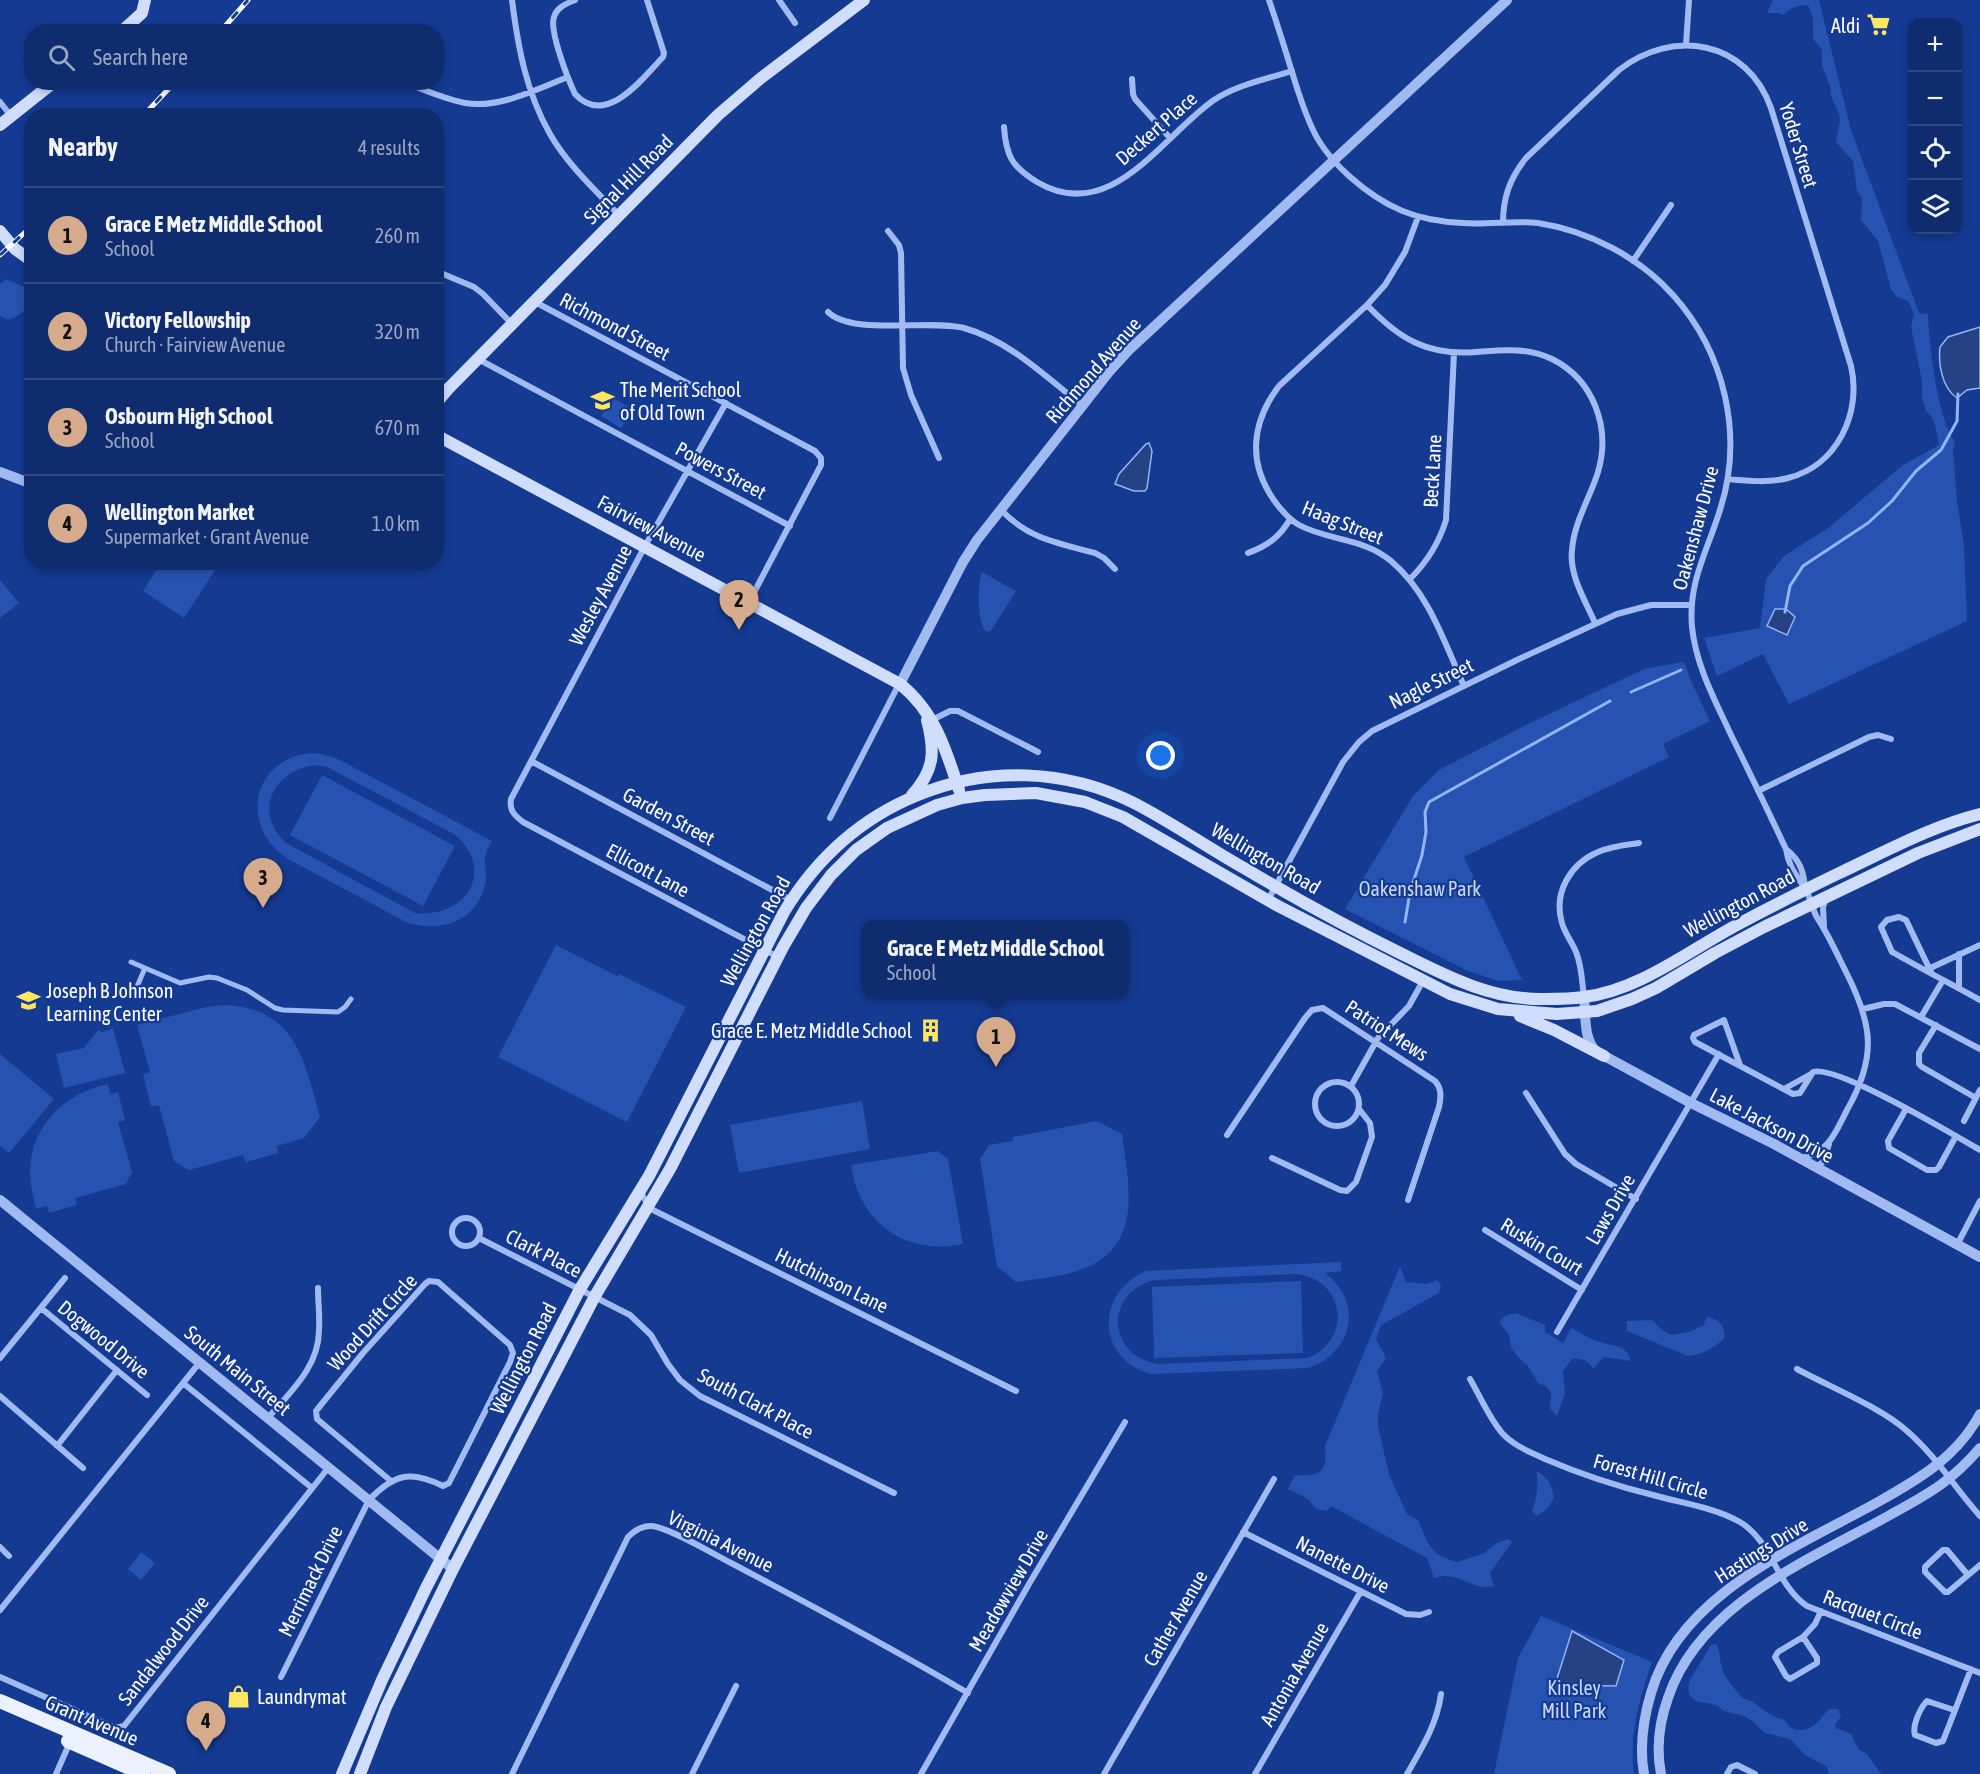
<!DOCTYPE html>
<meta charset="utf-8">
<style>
:root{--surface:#0f2c6e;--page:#183473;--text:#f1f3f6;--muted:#9ba7c2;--line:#2f4881;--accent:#d6ab8b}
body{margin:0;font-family:"Asap Condensed",sans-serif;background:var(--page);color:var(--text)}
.controls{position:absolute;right:18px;top:18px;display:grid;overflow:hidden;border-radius:12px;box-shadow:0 3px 9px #0003}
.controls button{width:54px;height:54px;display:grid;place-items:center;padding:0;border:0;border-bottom:2px solid var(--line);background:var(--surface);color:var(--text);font:30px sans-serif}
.you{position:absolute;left:1161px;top:756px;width:21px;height:21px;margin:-15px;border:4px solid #fff;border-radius:50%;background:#1a73e8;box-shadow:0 0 0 9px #1a73e833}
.badge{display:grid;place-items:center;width:39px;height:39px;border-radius:50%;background:var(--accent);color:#111;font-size:20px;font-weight:700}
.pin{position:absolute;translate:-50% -50px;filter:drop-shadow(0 2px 3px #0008)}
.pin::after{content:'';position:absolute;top:32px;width:21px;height:18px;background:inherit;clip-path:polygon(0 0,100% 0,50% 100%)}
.popup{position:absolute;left:862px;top:920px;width:267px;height:78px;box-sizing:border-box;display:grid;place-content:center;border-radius:12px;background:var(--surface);filter:drop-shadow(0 2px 4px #0005);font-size:20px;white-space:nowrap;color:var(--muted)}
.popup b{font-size:22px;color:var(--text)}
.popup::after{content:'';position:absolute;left:50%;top:100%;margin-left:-12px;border:12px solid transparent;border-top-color:var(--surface)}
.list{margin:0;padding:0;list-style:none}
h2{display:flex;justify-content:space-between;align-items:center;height:78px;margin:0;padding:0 24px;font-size:26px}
h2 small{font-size:20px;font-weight:400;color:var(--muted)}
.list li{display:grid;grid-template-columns:39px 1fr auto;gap:18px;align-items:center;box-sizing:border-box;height:96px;padding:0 24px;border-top:2px solid var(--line)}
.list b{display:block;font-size:22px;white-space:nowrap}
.list p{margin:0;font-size:20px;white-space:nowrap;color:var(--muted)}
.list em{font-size:20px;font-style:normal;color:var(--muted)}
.icon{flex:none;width:33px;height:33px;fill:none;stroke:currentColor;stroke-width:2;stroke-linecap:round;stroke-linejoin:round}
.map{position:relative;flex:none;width:1980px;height:1774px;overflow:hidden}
.search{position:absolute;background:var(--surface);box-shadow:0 3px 9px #0003;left:24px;top:24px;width:420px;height:66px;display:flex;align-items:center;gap:15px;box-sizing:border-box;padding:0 21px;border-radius:24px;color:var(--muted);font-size:22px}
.panel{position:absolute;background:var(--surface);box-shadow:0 3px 9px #0003;left:24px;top:108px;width:420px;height:462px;border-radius:24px}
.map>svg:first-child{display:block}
</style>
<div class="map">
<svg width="1980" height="1774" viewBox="0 0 1980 1774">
<rect width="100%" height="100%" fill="#143a92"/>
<path fill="#2653b1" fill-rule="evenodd" d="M1773 0H1819L1851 130 1919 313 1928 314C1929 344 1937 418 1955 442L1953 451 1957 501 1964 545 1967 621 1789 704 1763 654 1717 676 1704 638 1760 628 1766 579 1784 556 1828 528 1903 465 1939 445 1935 425 1931 416 1926 411 1922 398V381L1911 327 1914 314 1908 301 1897 297 1891 289 1878 241 1861 220 1862 198 1857 191 1853 161 1836 142 1840 121 1839 114 1831 96 1830 86 1822 66V50L1813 39V18L1808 5C1798 6 1790 7 1784 15L1779 13H1767Z
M6 279 26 288C35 305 24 314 8 320L0 316V284Z
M612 397 632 409 621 428 601 416Z
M216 562 219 564 184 618 143 591 161 563Z
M982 572 1016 591 991 631 986 632C977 622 977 584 982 572Z
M0 580 19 603 0 618Z
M1684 662 1692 683 1710 721 1663 744 1669 757 1464 857 1522 980 1499 981 1468 971 1345 909 1413 796 1439 770 1528 724 1644 669Z
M316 753 336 758 492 841C490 844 487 849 486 853 483 862 488 875 485 885 476 922 441 932 408 923L288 859C236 825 254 754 316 753ZM315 765 327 767 454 834C496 869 468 918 415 913L286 843C252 812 274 770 315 765Z
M322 775 455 846 423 906 290 835Z
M556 945 617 976 619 974 686 1007 627 1122 498 1057Z
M223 1005C295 1007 304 1059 320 1117L304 1138 277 1146 278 1153 246 1162 243 1155 189 1170 174 1161 159 1105 151 1107 143 1074 150 1072 137 1025 206 1007Z
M113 1028 125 1073 64 1088 56 1054 84 1048 98 1030 102 1032Z
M0 1054 54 1099 9 1153 0 1146Z
M108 1084 110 1094 118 1092 125 1120 118 1122 132 1172 126 1184 75 1198 77 1205 49 1213 47 1206 36 1209C33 1196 30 1184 30 1171 31 1125 65 1093 108 1084Z
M862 1101 870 1149 739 1173 730 1125Z
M1097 1121 1122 1134C1129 1186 1144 1248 1080 1270 1060 1277 1037 1279 1016 1282L997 1266 980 1159 989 1145 1013 1141V1137Z
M938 1151 948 1159 963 1244C906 1256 859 1223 851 1165Z
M1341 1262V1271L1325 1273C1364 1302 1353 1353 1308 1368L1151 1374C1096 1359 1095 1293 1146 1271ZM1296 1274C1345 1279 1353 1339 1308 1358L1158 1364C1107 1356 1104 1293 1154 1280Z
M1400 1266 1406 1282 1427 1284 1437 1280 1441 1285 1439 1293 1381 1325 1376 1339 1386 1358 1377 1371 1383 1394 1378 1414V1426L1389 1474 1407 1514 1418 1520C1429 1545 1429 1554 1457 1562L1484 1553 1497 1543 1508 1539 1512 1542 1490 1573 1494 1586C1471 1592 1459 1569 1434 1578L1427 1558 1331 1506 1327 1511 1316 1509 1308 1499 1288 1489 1295 1475C1320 1477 1328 1471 1325 1446Z
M1301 1281 1303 1353 1154 1358 1152 1287Z
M1511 1314H1518L1545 1325V1332L1563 1343 1571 1328C1580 1332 1588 1338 1597 1341 1612 1347 1626 1343 1631 1361L1604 1357 1593 1369C1588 1360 1582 1358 1572 1359L1563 1371 1565 1393 1557 1416 1550 1409 1551 1393 1547 1387 1538 1383 1528 1366 1517 1356 1511 1347 1509 1335 1499 1322 1505 1316Z
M1707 1317C1719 1319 1726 1326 1724 1339 1713 1348 1703 1355 1688 1356L1627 1331V1321L1652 1320 1660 1328 1671 1335 1688 1332 1703 1326Z
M1536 1471C1548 1476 1552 1486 1554 1497L1549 1507 1537 1516 1532 1511C1537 1496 1539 1486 1536 1471Z
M141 1552 155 1563 141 1580 128 1569Z
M1541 1616 1652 1662C1639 1700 1629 1734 1634 1774H1494L1518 1658Z
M1716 1644C1721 1651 1719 1660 1722 1668 1725 1679 1735 1689 1742 1698 1755 1700 1763 1712 1775 1717 1778 1719 1781 1718 1784 1720 1787 1722 1788 1726 1790 1727 1797 1732 1807 1730 1813 1726 1820 1722 1823 1714 1829 1709H1838L1841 1716 1835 1725 1836 1728 1851 1734 1859 1750 1867 1754 1881 1774H1829L1827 1767 1805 1755 1790 1739 1765 1733 1752 1721 1744 1716 1724 1711 1716 1705 1696 1701 1690 1696 1688 1688 1690 1680 1711 1645Z"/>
<path fill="#264285" stroke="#93b4f5" stroke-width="1.5" d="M1980 327V388L1967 390 1957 398C1942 388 1938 364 1940 347L1948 337Z
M1149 443 1152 451 1147 488 1145 491H1134L1115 484 1119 474 1146 444Z
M1775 609H1786L1795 617 1787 635 1767 626Z
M1572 1631 1624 1660 1616 1686 1555 1685Z"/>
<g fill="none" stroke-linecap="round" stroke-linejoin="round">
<path stroke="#93b4f5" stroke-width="3" d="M1785 612 1790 586 1803 566 1868 523 1892 501 1916 471 1941 450 1957 421 1958 394
M1631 692 1681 670
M1405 922 1410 892 1422 855 1426 832 1425 812 1429 802 1610 701"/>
<path stroke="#a1bbf2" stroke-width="5" d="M131 962 180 983 209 977 217 978 247 990 275 1008 283 1010 338 1012 345 1007 351 999
M136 989 145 968"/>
<path stroke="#a1bbf2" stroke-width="6" d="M512 0C518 47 526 92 550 134 567 164 595 190 619 215
M575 0C566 4 557 7 554 17 549 31 568 79 575 94 606 128 643 78 663 57L664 53 647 0
M779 0 795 23
M1269 0C1279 29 1288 59 1297 88 1303 106 1309 125 1319 141 1327 154 1338 166 1349 176 1385 208 1416 221 1463 223 1488 225 1514 220 1538 223 1589 231 1639 257 1673 295 1725 353 1744 436 1720 510 1707 552 1688 582 1692 627 1696 666 1715 700 1731 735 1750 773 1768 811 1786 849 1788 866 1797 876 1806 890 1811 899 1812 910 1818 919 1829 936 1837 954 1846 972 1873 1025 1877 1057 1847 1110 1835 1133 1830 1151 1802 1158
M1686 45 1689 0
M1132 79 1133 94 1135 99 1170 138
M404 82C424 90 444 99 465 103 499 109 537 89 568 77
M0 102 11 116
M1004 127C1006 156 1012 167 1037 182 1111 226 1163 135 1214 100 1236 85 1267 79 1292 71
M1418 217 1405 252 1385 285 1367 305 1279 386C1251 423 1247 464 1276 503 1282 511 1290 520 1299 525 1329 541 1364 538 1391 561 1429 593 1444 642 1464 686
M1503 223C1503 197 1510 178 1526 158L1619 70C1673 28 1747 40 1771 108L1851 366C1862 413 1837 466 1788 478 1769 483 1748 481 1728 479
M888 231 899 245 901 253 903 368 911 395 939 458
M1633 261 1671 205
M436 271 474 287 483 294 512 324
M535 302 815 451 821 458V465L749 602
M1367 305C1399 339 1428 356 1476 352 1503 350 1526 347 1552 359 1594 380 1611 428 1598 472 1590 498 1574 522 1572 550 1569 575 1585 600 1595 623
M828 312C853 336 928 319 964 328 1010 341 1046 377 1083 406
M478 359 790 526
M726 403 645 546 511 799C509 810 514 815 523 822L778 957
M1001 510C1029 539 1057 543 1095 553L1104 558 1115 569
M1248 553C1267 546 1280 537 1290 519
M1410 579C1427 562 1439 543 1446 520L1454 353
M932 720 950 711H958L1038 752
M531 761 791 900
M1758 791 1869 737 1878 735 1891 739
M830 818 899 684
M1786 849C1800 860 1804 872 1805 889
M1268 900 1343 762 1359 742 1372 731 1519 659 1617 614 1651 605H1692
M1824 927 1823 907 1826 899
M1926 970 1980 945
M1932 974 1906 920 1899 917 1887 920 1881 927 1892 952 1894 953C1922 969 1951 984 1980 1000
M1959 988V954
M1584 997C1582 983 1582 966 1576 952 1572 942 1565 934 1562 923 1553 893 1570 864 1598 852 1611 846 1625 845 1639 843
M1863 1009 1884 1004H1895L1980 1049
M1921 1017 1943 980
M1936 1025 1919 1053V1064L1922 1067 1976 1098
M1740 1065 1724 1020 1694 1035 1693 1038 1695 1042 1793 1094 1800 1093 1813 1072C1836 1064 1954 1135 1980 1150
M1315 1104a22 22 0 1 1 44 0a22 22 0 1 1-44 0Z
M1351 1086 1378 1038 1409 1006 1424 979
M1784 1089 1811 1074
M1526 1093 1565 1154 1576 1164 1636 1199
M1906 1109 1888 1141 1889 1148 1927 1170H1936L1939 1167 1956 1136
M1964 1121 1980 1090
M1227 1135 1305 1018 1312 1010 1323 1008 1435 1081C1442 1089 1441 1097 1439 1107L1408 1200
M1272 1158 1340 1190 1347 1191 1356 1182 1372 1137 1370 1123 1359 1109
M1816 1167 1823 1162 1829 1144
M641 1192 649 1208 1016 1391
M452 1232a14 14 0 1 1 28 0a14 14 0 1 1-28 0Z
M1485 1230 1582 1290
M479 1238 630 1315 651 1335 668 1364 680 1380 700 1396 894 1493
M1957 1245 1980 1201
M41 1308 147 1395
M1557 1332 1719 1054
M0 1358 65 1278
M1797 1369C1830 1387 1880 1407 1907 1431 1936 1456 1955 1488 1980 1516
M1470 1379C1480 1396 1489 1418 1502 1433 1514 1446 1530 1452 1545 1459 1580 1474 1616 1486 1653 1495 1681 1503 1714 1507 1740 1522 1773 1542 1776 1585 1807 1606L1980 1673
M183 1383 312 1488
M0 1396 83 1468
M268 1418C290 1392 319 1367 319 1330 320 1316 318 1302 318 1288
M57 1446 117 1370
M1243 1532 1406 1614 1420 1615 1429 1612
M0 1547 9 1556
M1968 1575 1947 1550H1943L1925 1567V1572L1945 1592H1948L1980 1565
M0 1610 200 1362
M1803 1637 1778 1652 1775 1657 1786 1676 1790 1679 1817 1663V1658L1803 1637 1815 1624 1821 1611
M0 1677 115 1728 124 1726 329 1467
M281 1677 369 1500C394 1474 410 1470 443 1486L449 1483 510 1362 513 1353 510 1345 438 1282 429 1281 425 1284 363 1353 316 1411 317 1419 391 1481
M1954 1710 1927 1701C1920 1708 1912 1726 1915 1735L1936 1743 1943 1741 1971 1669
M56 1774 70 1742
M512 1774 628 1537C635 1530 642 1525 652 1526 670 1528 713 1554 731 1563 811 1605 890 1647 968 1693
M692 1774 736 1686
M921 1774 1029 1584 1125 1422
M1104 1774 1274 1479
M1255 1774 1361 1591
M1407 1774C1422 1748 1437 1724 1441 1694
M1727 1774 1731 1767 1737 1765 1755 1774"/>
<path stroke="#a1bbf2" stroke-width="10" d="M0 472 32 484
M900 684 963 562 977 540 1109 372 1130 349 1507 0
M1584 997C1586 1015 1583 1040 1597 1052L1691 1103 1774 1144 1980 1257
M0 1200 453 1569
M1644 1774C1639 1746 1643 1720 1651 1693 1680 1594 1795 1548 1878 1502 1919 1479 1957 1457 1980 1414
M1661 1774C1656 1748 1659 1723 1668 1698 1699 1604 1809 1560 1890 1515 1928 1494 1951 1482 1980 1448"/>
<path stroke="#d0ddfc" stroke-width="12" d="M121 32 142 13 145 0
M0 125 54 82
M0 231 15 249 32 261
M436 403 448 389 718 115 761 78 864 0
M436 435 900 684C934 711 946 749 959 790
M912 795C935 770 935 751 927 720
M1520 1016 1554 1030 1604 1056
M342 1774 382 1680 426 1588 580 1289 649 1176 784 912C816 859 861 818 918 795 988 766 1066 769 1134 803 1171 822 1207 847 1244 868 1296 899 1349 928 1404 955 1448 977 1493 1000 1544 999 1557 999 1571 999 1584 997 1639 990 1687 952 1735 926 1775 904 1815 885 1856 865 1896 846 1936 825 1980 814
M360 1774 386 1707 453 1569 595 1296 670 1169 783 947 806 908 831 875 856 850 887 828 937 805 962 798 985 795 1036 793 1085 802 1123 817 1278 906 1450 994 1498 1009 1557 1014 1597 1011 1632 999 1656 988 1715 953 1764 927 1918 853 1980 829"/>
<path stroke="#ecf1ff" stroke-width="14" d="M0 1701 169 1774
M68 1741 143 1774"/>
<defs>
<path id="rail" d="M220 32 248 0
M143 116 175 82
M0 255 32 226"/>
</defs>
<use href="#rail" stroke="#fff" stroke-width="5"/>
<use href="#rail" stroke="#143a92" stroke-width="3" stroke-dasharray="9" stroke-linecap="butt"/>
</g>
<defs>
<symbol id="supermarket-bare" viewBox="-9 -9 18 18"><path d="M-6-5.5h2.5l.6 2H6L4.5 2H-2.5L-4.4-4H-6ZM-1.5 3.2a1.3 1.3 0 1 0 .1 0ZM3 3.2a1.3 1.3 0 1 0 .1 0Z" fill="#ffe662" stroke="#143a92" stroke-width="2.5" paint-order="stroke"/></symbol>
<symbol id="school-bare" viewBox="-9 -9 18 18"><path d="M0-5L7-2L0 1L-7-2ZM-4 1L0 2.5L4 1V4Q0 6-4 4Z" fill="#ffe662" stroke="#143a92" stroke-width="2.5" paint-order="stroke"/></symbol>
<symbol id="building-bare" viewBox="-9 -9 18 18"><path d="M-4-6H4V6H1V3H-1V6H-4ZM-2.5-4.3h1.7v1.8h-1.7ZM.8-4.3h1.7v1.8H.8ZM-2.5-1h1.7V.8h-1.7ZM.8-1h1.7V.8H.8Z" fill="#ffe662" stroke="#143a92" stroke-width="2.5" paint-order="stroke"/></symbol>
<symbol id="shop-bare" viewBox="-9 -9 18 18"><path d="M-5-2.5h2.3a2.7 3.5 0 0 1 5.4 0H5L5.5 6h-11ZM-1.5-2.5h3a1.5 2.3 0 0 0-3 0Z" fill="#ffe662" stroke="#143a92" stroke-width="2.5" paint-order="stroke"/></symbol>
</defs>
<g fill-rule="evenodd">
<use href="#supermarket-bare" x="1862" y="8" width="33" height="33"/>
<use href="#school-bare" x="586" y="384" width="33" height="33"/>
<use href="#school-bare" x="12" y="984" width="33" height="33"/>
<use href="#building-bare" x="914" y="1014" width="33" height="33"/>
<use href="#shop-bare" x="222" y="1680" width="33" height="33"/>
</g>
<g text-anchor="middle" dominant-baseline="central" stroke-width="4.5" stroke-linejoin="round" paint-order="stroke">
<g font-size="20" fill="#fff" stroke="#143a92" text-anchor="start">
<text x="1860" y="25" text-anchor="end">Aldi</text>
<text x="620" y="389">The Merit School<tspan x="620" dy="23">of Old Town</tspan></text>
<text x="46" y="990">Joseph B Johnson<tspan x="46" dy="23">Learning Center</tspan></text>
<text x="912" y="1030" text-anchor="end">Grace E. Metz Middle School</text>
<text x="257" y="1696">Laundrymat</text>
</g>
<g font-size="20" fill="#fff" stroke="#143a92">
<text transform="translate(1156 128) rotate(-41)">Deckert Place</text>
<text transform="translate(1799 145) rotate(73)">Yoder Street</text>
<text transform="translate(628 179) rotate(-45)">Signal Hill Road</text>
<text transform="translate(615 326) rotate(28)">Richmond Street</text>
<text transform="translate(1093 370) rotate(-49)">Richmond Avenue</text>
<text transform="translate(721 470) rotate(28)">Powers Street</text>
<text transform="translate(1432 471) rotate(-87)">Beck Lane</text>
<text transform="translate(1343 522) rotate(22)">Haag Street</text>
<text transform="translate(652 528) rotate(28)">Fairview Avenue</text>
<text transform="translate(1695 528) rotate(-75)">Oakenshaw Drive</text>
<text transform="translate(600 595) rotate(-62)">Wesley Avenue</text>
<text transform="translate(1431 683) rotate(-26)">Nagle Street</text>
<text transform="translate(669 816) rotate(28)">Garden Street</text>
<text transform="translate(1266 858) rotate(30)">Wellington Road</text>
<text transform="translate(648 870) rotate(28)">Ellicott Lane</text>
<text transform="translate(1739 903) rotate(-28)">Wellington Road</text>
<text transform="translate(755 931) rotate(-61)">Wellington Road</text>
<text transform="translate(1387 1030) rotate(33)">Patriot Mews</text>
<text transform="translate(1772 1125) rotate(28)">Lake Jackson Drive</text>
<text transform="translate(1610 1209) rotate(-60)">Laws Drive</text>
<text transform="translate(1542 1246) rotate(31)">Ruskin Court</text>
<text transform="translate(544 1253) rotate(27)">Clark Place</text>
<text transform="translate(832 1280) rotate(26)">Hutchinson Lane</text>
<text transform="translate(372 1322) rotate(-48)">Wood Drift Circle</text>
<text transform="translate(104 1339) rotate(39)">Dogwood Drive</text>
<text transform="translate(523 1358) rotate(-63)">Wellington Road</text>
<text transform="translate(238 1370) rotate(39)">South Main Street</text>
<text transform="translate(756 1403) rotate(28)">South Clark Place</text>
<text transform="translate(1651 1476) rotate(16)">Forest Hill Circle</text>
<text transform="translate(721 1541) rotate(26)">Virginia Avenue</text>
<text transform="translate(1761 1550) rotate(-32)">Hastings Drive</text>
<text transform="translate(1343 1564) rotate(27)">Nanette Drive</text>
<text transform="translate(310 1581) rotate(-64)">Merrimack Drive</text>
<text transform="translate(1008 1590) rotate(-60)">Meadowview Drive</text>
<text transform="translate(1873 1614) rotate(21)">Racquet Circle</text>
<text transform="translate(1175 1618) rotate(-60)">Cather Avenue</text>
<text transform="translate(163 1650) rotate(-52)">Sandalwood Drive</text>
<text transform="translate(1294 1674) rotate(-60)">Antonia Avenue</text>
<text transform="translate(92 1720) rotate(23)">Grant Avenue</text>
</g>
<g font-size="20" fill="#c9d9fc" stroke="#143a92">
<text x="1420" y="888">Oakenshaw Park</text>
<text x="1574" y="1687">Kinsley<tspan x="1574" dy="23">Mill Park</tspan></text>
</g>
</g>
</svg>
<div class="controls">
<button>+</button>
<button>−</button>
<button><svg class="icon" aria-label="locate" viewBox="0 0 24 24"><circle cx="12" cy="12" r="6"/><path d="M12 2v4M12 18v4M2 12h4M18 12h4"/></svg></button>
<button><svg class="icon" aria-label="layers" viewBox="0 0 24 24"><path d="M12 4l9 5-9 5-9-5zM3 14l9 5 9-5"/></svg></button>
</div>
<div class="you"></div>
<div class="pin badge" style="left:996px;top:1067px">1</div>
<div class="popup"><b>Grace E Metz Middle School</b>School</div>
<div class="pin badge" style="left:739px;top:630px">2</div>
<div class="pin badge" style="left:263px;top:908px">3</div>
<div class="pin badge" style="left:206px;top:1751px">4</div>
<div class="search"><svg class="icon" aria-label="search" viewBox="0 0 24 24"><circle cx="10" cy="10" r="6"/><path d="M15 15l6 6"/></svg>Search here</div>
<section class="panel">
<h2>Nearby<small>4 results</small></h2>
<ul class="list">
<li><span class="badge">1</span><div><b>Grace E Metz Middle School</b><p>School</p></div><em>260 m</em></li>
<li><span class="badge">2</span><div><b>Victory Fellowship</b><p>Church · Fairview Avenue</p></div><em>320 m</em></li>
<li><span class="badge">3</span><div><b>Osbourn High School</b><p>School</p></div><em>670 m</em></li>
<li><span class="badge">4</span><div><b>Wellington Market</b><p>Supermarket · Grant Avenue</p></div><em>1.0 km</em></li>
</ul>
</section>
</div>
